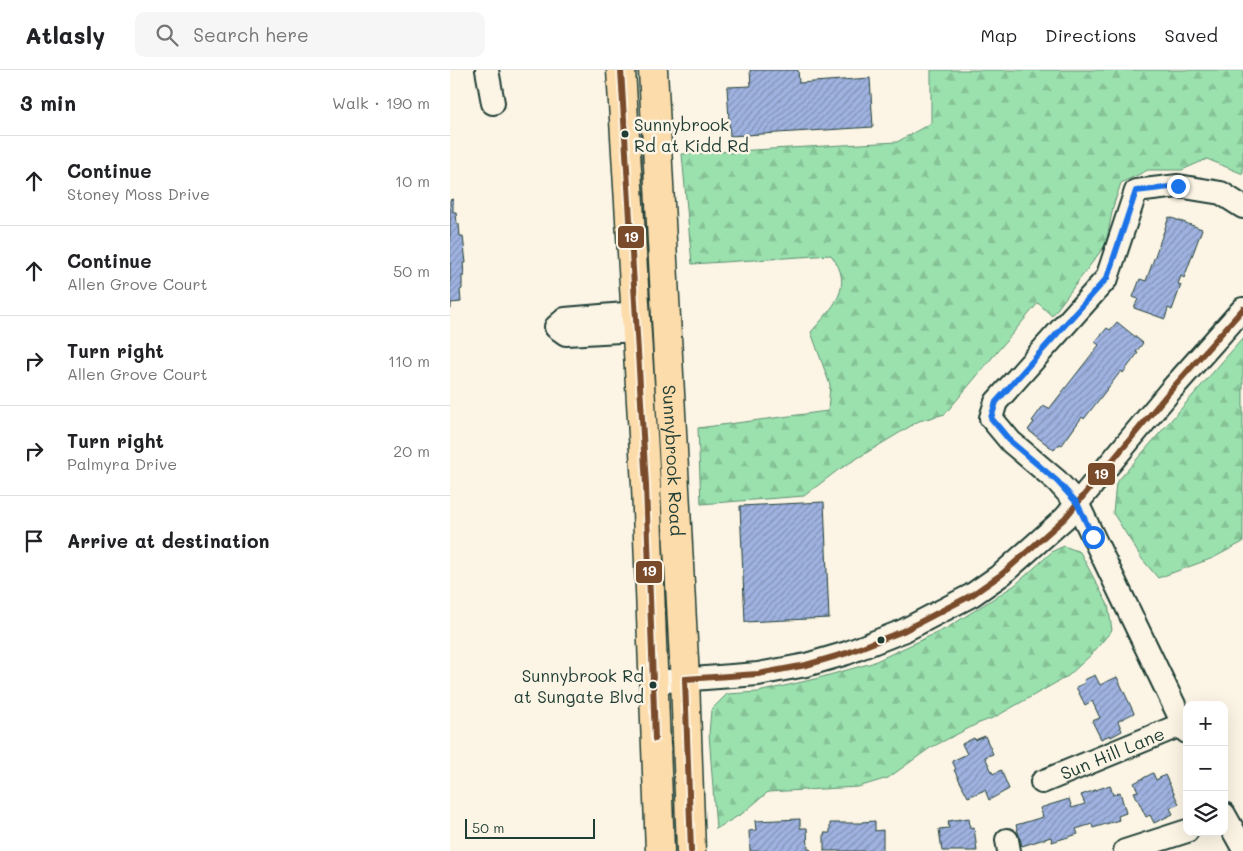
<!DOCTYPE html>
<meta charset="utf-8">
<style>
:root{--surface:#fff;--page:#f6f6f6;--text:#202124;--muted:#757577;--line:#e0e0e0}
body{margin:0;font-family:Mali,sans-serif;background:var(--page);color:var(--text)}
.controls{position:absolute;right:15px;bottom:15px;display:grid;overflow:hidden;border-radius:10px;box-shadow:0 5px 20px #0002}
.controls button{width:45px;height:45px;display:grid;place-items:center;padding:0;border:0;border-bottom:1px solid var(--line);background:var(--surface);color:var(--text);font:25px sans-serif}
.scale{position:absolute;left:15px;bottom:12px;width:130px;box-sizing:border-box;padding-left:5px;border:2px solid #1f3d34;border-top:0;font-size:14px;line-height:18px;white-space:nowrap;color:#1f3d34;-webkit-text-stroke:4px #fcf5e5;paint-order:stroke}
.stop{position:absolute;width:15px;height:15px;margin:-11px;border:4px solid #1a73e8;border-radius:50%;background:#fff}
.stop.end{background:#1a73e8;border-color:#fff;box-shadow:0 1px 5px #0008}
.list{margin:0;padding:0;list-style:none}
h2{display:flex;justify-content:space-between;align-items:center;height:65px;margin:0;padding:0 20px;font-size:21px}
h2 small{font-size:16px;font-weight:400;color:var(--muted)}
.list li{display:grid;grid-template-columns:32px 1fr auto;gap:15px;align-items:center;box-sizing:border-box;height:90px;padding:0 20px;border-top:1px solid var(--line)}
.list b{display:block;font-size:19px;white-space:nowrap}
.list p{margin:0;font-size:16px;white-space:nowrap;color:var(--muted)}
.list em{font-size:16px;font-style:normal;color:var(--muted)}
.icon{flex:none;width:28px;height:28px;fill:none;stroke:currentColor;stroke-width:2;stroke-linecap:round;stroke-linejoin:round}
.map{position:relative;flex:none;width:793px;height:781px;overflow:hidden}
header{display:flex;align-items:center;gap:30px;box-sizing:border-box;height:70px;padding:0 25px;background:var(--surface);border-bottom:1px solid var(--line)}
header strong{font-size:24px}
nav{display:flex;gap:28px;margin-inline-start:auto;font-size:18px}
.search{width:350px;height:45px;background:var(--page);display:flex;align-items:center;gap:12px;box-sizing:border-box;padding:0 18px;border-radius:10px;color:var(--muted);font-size:19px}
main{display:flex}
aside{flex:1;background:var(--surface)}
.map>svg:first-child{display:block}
</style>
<header>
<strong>Atlasly</strong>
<div class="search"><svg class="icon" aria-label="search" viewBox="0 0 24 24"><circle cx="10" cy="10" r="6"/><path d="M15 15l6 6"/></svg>Search here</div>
<nav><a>Map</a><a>Directions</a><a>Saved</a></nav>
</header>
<main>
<aside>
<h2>3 min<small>Walk · 190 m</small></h2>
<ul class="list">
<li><svg class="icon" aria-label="ahead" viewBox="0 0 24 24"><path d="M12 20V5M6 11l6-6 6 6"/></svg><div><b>Continue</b><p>Stoney Moss Drive</p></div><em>10 m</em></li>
<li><svg class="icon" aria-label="ahead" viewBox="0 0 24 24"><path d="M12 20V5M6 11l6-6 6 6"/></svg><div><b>Continue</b><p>Allen Grove Court</p></div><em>50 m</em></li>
<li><svg class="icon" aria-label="right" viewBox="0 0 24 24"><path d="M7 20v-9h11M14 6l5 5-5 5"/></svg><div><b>Turn right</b><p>Allen Grove Court</p></div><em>110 m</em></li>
<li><svg class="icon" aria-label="right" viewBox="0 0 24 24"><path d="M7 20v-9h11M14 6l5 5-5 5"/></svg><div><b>Turn right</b><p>Palmyra Drive</p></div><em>20 m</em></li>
<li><svg class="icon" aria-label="arrive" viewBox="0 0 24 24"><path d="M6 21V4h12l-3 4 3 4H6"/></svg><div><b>Arrive at destination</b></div></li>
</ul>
</aside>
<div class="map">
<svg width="793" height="781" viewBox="0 0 793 781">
<defs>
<pattern id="forest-firs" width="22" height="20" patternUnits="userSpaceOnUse" patternTransform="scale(1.25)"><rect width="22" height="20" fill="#9be1ae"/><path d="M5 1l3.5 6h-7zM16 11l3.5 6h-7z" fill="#85c296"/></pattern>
<pattern id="building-hatch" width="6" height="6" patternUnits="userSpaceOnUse" patternTransform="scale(1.25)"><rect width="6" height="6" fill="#9fb2e0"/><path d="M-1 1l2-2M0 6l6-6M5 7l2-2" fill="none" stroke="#8192b6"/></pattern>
</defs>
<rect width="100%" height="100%" fill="#fcf5e5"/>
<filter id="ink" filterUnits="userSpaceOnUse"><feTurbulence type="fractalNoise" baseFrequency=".02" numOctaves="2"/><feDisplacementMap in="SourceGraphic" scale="10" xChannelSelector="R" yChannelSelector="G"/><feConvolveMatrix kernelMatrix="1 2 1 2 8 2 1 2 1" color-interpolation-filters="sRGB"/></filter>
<g filter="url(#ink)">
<path fill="url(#forest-firs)" stroke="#5d8f71" d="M481 0H793V104L757 89 732 100H698L671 113 663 137 656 174 602 246 588 233 495 344 469 351 388 400 354 426 251 434 248 358 378 341 380 315 361 262C382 238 406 217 381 185L242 194 232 84 447 72 481 53Z
M793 268V472L763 488 708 508 692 489 663 443 666 413Z
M614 476 630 482 658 535 662 560 642 584 618 606 545 647 527 654 480 678 438 708 408 717 318 722 293 743 266 759 259 664 261 640 277 624 308 622 365 609 422 593 497 558 565 515 603 481Z"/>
<path fill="url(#building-hatch)" stroke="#1f3d34" d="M300 0H348L349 13 420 8 423 57 280 66 277 17 301 16Z
M3 129V142H6L7 154H9L10 166H13L16 193H13L14 206H12V219L10 220 11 232 1 233V239H0V130Z
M719 147 752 159 734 208 731 206 728 214 731 215 722 240 718 238 715 249 684 238 688 229 683 227 690 209 696 211Z
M667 252 693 273 686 282 688 283 673 303 671 301 634 349 632 347 612 375 610 374 604 380 578 360 584 352 582 351 593 336 599 339 649 275 645 272 657 258 660 260Z
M374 432 379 548 295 552 290 436Z
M645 605 650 615 667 607 684 643 668 651 672 661 661 667 660 665 651 669 642 651 650 648 642 631 635 635 626 617 635 613 634 610Z
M535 666 543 684 535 687 543 704 551 700 559 719 539 730 535 720 518 727 504 700 506 699 502 691 517 684 512 674 524 668 525 670Z
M703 703 706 710 715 705 729 734 720 738 723 744 704 753 700 745 696 747 684 722 688 721 684 713Z
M660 715 663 725 670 722 676 743 668 746 669 750 643 758 642 754 626 759 628 764 602 772 601 767 572 776 566 755 593 747 590 738 619 729 622 738 635 734 631 725Z
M519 748 520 758 524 757 527 781H492L489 759 499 758 498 751Z
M350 749V758H357L358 779H360L361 781H300L299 761 306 760 305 751Z
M425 751V761L433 760V781H374V763H380V753H412V752Z"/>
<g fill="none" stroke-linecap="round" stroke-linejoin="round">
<defs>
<g id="minor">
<path d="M37 0 43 33"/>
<path d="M187 243 115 249 106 257 116 264 188 260"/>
<path d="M203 612 308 604 356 595 397 583 453 561 522 525 552 504 615 448 720 321 793 239"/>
<path d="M737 662 627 433 607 411 561 372 541 348 546 332 657 208 686 121 728 116 771 123 793 137"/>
<path id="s1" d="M592 712 733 654"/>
<path d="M774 744 793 778"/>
<path d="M557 770 559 781"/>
<path d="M675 781 737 761"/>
</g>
<g id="major">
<path d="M171 0 196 415 210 781"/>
<path id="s2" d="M203 0 235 609 241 781"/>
</g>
</defs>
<use href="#minor" stroke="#1f3d34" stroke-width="26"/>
<use href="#major" stroke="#1f3d34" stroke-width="31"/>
<use href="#minor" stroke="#fcf5e5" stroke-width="22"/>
<use href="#major" stroke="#fddcac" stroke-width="28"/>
<defs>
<path id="bus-1" d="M171 0 196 415 205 669
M241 781 235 609 308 604 356 595 397 583 453 561 522 525 552 504 615 448 720 321 793 239"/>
</defs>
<use href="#bus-1" stroke="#fcf5e5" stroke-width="10"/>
<use href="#bus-1" stroke="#7a4b2a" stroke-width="6"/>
</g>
</g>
<g fill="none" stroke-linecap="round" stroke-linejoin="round" filter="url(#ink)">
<path stroke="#1a73e8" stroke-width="6" d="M643 467 627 433 607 411 561 372 541 348 546 332 657 208 686 121 728 116"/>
</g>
<g fill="#1f3d34" stroke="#fcf5e5" stroke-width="2">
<circle cx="175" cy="64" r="4.5"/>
<circle cx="431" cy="570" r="4.5"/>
<circle cx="203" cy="615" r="4.5"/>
</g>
<g text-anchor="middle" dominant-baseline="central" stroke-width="5" stroke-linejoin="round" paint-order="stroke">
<g font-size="17" fill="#1f3d34" stroke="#fcf5e5" text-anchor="start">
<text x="184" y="54">Sunnybrook<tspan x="184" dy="21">Rd at Kidd Rd</tspan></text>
<text x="194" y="605" text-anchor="end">Sunnybrook Rd<tspan x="194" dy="21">at Sungate Blvd</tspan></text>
</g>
<g font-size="18" fill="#1f3d34" stroke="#fcf5e5">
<text stroke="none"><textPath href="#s2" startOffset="391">Sunnybrook Road</textPath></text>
<text stroke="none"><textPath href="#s1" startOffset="76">Sun Hill Lane</textPath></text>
</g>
</g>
<g stroke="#fcf5e5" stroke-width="2">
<rect x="167" y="155" width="28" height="24" rx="5" fill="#7a4b2a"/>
<rect x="637" y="392" width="29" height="24" rx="5" fill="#7a4b2a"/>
<rect x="185" y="490" width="28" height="24" rx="5" fill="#7a4b2a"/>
</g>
<g font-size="14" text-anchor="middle" font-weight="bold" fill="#fff">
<text x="181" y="172">19</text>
<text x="651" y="409">19</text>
<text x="199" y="506">19</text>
</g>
</svg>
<div class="controls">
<button>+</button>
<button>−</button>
<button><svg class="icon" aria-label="layers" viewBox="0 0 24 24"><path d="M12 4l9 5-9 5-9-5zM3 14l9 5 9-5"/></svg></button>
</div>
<div class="scale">50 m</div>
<div class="stop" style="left:643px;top:467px"></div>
<div class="stop end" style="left:728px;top:116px"></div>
</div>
</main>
